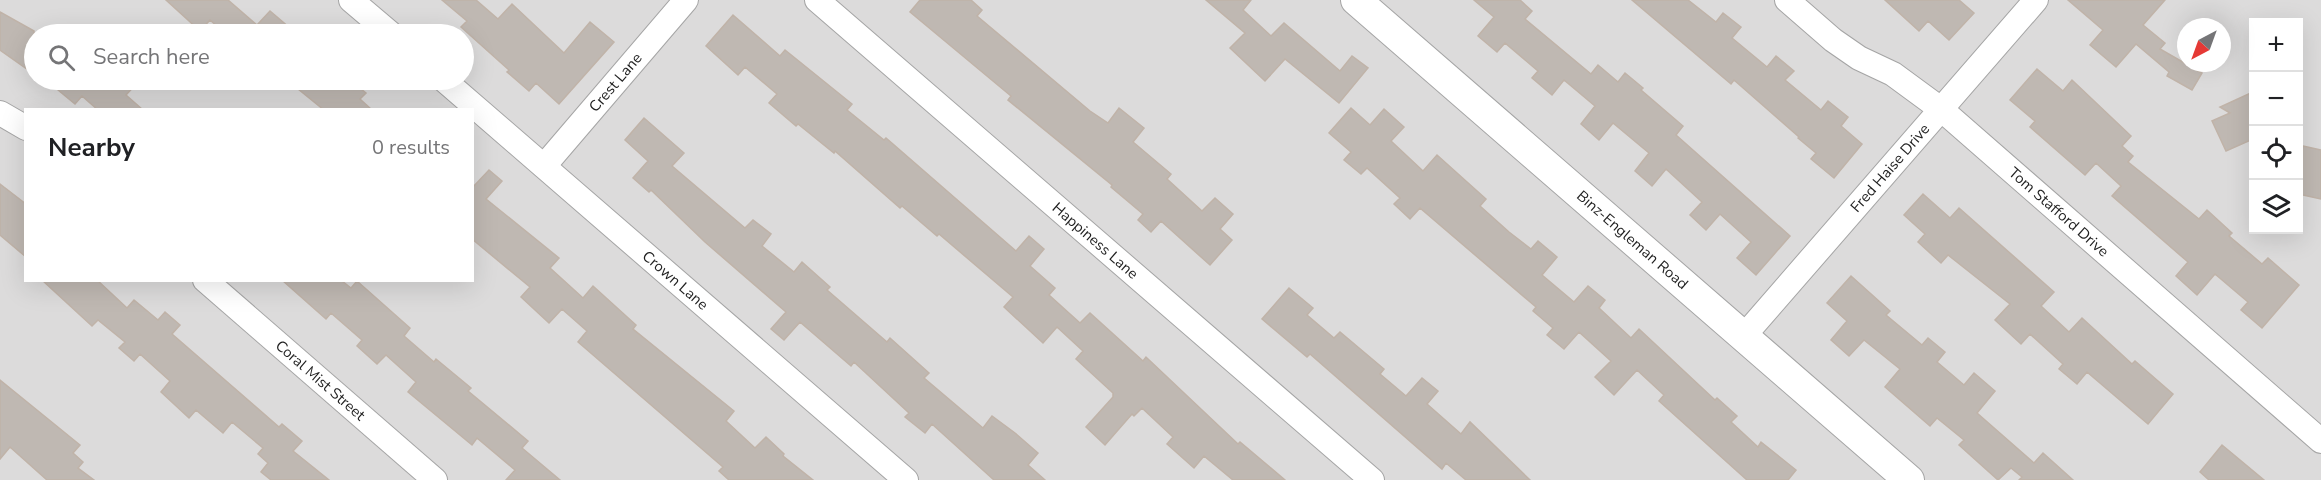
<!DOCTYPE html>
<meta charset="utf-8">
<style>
:root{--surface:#fff;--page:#f2f2f2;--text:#202124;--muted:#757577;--line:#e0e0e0}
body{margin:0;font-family:"Nunito Sans",sans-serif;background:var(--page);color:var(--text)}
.controls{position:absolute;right:18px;top:18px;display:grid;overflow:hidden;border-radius:0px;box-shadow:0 6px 24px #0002}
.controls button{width:54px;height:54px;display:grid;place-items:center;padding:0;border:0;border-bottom:2px solid var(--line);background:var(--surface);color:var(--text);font:30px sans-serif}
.compass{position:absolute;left:2177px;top:18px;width:54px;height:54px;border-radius:50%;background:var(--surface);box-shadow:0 6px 24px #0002;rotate:221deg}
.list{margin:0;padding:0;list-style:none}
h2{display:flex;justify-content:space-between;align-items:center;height:78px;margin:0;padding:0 24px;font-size:26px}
h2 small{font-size:20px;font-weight:400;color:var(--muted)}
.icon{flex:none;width:33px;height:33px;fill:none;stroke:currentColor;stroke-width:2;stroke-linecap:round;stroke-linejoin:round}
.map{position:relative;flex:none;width:2321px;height:480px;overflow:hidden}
.search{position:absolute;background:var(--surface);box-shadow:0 6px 24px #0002;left:24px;top:24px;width:450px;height:66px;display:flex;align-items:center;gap:15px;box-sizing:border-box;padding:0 21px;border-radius:33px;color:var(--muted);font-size:22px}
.panel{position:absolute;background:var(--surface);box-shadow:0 6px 24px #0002;left:24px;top:108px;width:450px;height:174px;border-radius:0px}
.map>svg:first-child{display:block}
</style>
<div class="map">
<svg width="2321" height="480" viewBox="0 0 2321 480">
<rect width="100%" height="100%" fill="#efece5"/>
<path fill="#dcdbdb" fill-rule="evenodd" d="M0 0H2321V480H0ZM2254 22H2298V230H2254ZM2186 27H2222V63H2186ZM34 34H464V80H34ZM26 110H472V280H26Z"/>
<path fill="#bfb8b2" stroke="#c0b3a8" stroke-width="1.5" d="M166 0H228L257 25 270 11 297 34H226L210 20 200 31Z
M442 0H476L498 19 512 4 564 53 590 22 614 42 559 104 536 83 529 91 507 72 509 70 461 27 467 21Z
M920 0H971L982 10 977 16 1090 111 1108 123 1119 108 1144 128 1133 142 1171 174 1167 179 1202 211 1215 198 1233 214 1220 229 1232 240 1210 265 1161 221 1151 232 1138 220 1143 214 1111 187 1112 185 1008 100 1011 96 910 12Z
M1206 0H1251L1243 10 1271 36 1284 23 1340 71 1352 56 1368 68 1339 103 1285 59 1265 81 1230 48 1245 33Z
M1474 0H1520L1532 11 1525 19 1591 74 1598 65 1618 82 1625 73 1643 88 1641 90 1683 126 1676 135 1790 236 1756 275 1737 258 1751 242 1720 214 1706 230 1690 215 1702 202 1666 169 1652 186 1635 171 1649 153 1613 123 1599 140 1581 124 1595 106 1564 80 1552 95 1532 78 1538 71 1505 43 1497 52 1478 36 1494 17Z
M1632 0H1688L1716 22 1723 13 1741 27 1732 38 1767 67 1776 56 1794 71 1785 80 1821 110 1828 101 1848 117 1841 126 1862 144 1834 178 1811 159 1816 153 1798 138 1799 137 1734 80 1731 84Z
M1885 0H1959L1974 13 1949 40 1928 21 1919 31Z
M2068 0H2165L2143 25 2165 43 2160 49 2202 73 2192 90 2167 76 2169 72 2136 44 2116 67 2090 45 2103 30Z
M0 12 34 31V74L0 50Z
M733 15 780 56 785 50 852 104 847 110 884 140 886 138 1016 251 1029 236 1044 249 1030 266 1055 288 1049 295 1080 323 1090 313 1143 361 1146 357 1238 444 1240 442 1285 480H1233L1204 456 1194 468 1167 444 1173 437 1142 408 1134 416 1132 414 1105 445 1086 427 1113 397V393L1076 359 1083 351 1057 327 1043 343 1004 307 1013 297 939 234 937 236 902 206 900 208 835 151 834 153 798 124 796 126 769 103 777 94 745 67 738 75 706 46Z
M2037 69 2063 91 2072 80 2131 136 2122 146 2133 156 2128 162 2199 219 2207 210 2232 233 2229 236 2262 264 2268 258 2299 285 2262 328 2241 310 2248 302 2215 274 2197 295 2176 276 2188 262 2112 196 2121 186 2096 163 2085 175 2030 127 2035 121 2010 100Z
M46 80H140L126 95 143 110H98L82 96 75 104Z
M287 80H350L366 93 360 99 372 110H324Z
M2253 92V139L2226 151 2212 121 2230 113 2220 107Z
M1351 108 1370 125 1384 109 1404 127 1391 141 1423 171 1437 155 1486 199 1480 206 1509 232 1531 249 1538 241 1557 257 1542 275 1574 302 1588 286 1605 300 1599 308 1631 338 1639 329 1715 400 1717 398 1737 416 1731 422 1758 447 1761 442 1796 470 1788 480H1747L1659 401 1664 395 1637 370 1614 395 1595 377 1611 361 1579 332 1564 349 1547 335 1553 328 1533 311 1536 307 1420 208 1410 219 1394 204 1400 198 1367 168 1361 174 1344 160 1351 152 1329 133Z
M644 118 684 153 672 166 745 228 753 220 771 234 762 246 794 272 802 262 830 287 827 290 887 342 890 338 929 373 924 378 983 428 992 416 1015 433 1038 453 1028 465 1045 480H994L932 424 925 433 905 417 909 413 854 362 851 366 800 322 784 340 771 329 786 312 705 242 651 190 649 192 633 178 648 161 625 140Z
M2303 146 2321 150V199L2298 194V166Z
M489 170 502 181 486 199 559 258 550 268 583 298 593 286 636 325 633 329 734 411 726 421 755 448 766 437 784 454 783 456 813 480H729L719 471 723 467 578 342 587 331 562 309 549 323 521 297 530 287 472 239V188Z
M0 184 26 204V257L0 235Z
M1923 194 1950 218 1959 208 2054 292 2041 306 2069 332 2082 318 2132 364 2135 361 2173 394 2148 424 2087 372 2077 384 2059 369 2063 364 2030 334 2021 344 1995 320 2010 304 1948 255 1941 263 1918 242 1925 234 1904 215Z
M1851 276 1890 311 1886 315 1922 345 1928 338 1945 352 1937 362 1964 385 1974 373 1995 391 1977 413 2034 463 2043 453 2073 480H2019L2022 477 2011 468 1998 480 1959 445 1964 440 1937 418 1930 426 1885 387 1900 369 1864 340 1849 356 1831 340 1847 321 1827 303Z
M42 280H97L127 308 134 300 158 320 165 312 180 325 172 334 279 427 282 424 302 441 293 451 329 480H271L261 472 268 463 258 454 263 448 232 422 223 433 196 410 189 418 161 392 170 381 140 354 134 361 119 348 125 342 98 320 92 326Z
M282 280 342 281 351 288 357 281 410 328 404 336 434 362 436 359 471 388 468 391 528 441 522 448 560 480H506L515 470 477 438 472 445 408 392 416 382 386 355 377 364 357 346 362 340 331 313 326 319Z
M1289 288 1313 308 1307 315 1334 338 1340 332 1384 369 1380 374 1406 396 1422 378 1438 391 1427 404 1461 434 1470 422 1530 480H1466L1446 463 1442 469 1310 354 1307 357 1262 319Z
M0 380 80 445 73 453 83 462 78 468 94 480H47L10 447 0 459Z
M2222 445 2264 480H2209L2200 472Z"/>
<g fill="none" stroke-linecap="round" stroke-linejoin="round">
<defs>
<g id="minor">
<path d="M351 0 391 34"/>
<path id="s1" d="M817 0 1372 480"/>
<path id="s2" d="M1787 0 1833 40 1859 58 1893 74 1942 110 2321 441"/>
<path id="s3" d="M444 80 906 480"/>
<path d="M0 113 26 128"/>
<path id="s4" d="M544 166 686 0"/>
<path id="s5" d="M205 280 435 480"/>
<path id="s6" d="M1743 337 2036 0"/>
</g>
<g id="tertiary">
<path id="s7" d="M1356 0 1909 480"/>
</g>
</defs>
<use href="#minor" stroke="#a5a5a5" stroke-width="26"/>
<use href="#tertiary" stroke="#a5a5a5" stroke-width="32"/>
<use href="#minor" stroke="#fff" stroke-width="24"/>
<use href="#tertiary" stroke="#fff" stroke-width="30"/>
</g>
<g text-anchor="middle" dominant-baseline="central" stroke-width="4.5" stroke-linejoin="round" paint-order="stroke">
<g font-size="15" fill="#1e1e1e" stroke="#fff">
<text stroke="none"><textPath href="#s4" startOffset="110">Crest Lane</textPath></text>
<text stroke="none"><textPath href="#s6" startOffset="224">Fred Haise Drive</textPath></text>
<text stroke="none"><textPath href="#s2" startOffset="346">Tom Stafford Drive</textPath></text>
<text stroke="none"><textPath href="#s1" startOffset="368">Happiness Lane</textPath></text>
<text stroke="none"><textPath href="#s7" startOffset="366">Binz-Engleman Road</textPath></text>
<text stroke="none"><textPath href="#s3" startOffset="306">Crown Lane</textPath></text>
<text stroke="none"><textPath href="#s5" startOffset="153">Coral Mist Street</textPath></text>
</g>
</g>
</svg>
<div class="controls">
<button>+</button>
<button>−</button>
<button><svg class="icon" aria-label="locate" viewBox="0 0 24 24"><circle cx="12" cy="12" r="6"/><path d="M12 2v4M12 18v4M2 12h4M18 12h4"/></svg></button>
<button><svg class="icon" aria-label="layers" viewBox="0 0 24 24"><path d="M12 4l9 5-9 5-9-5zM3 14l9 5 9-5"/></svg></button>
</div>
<svg class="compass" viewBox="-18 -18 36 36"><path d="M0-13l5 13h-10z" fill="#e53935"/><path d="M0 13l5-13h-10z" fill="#757577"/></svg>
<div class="search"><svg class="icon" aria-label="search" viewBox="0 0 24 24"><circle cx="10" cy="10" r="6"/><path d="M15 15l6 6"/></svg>Search here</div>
<section class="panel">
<h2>Nearby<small>0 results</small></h2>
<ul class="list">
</ul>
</section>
</div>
